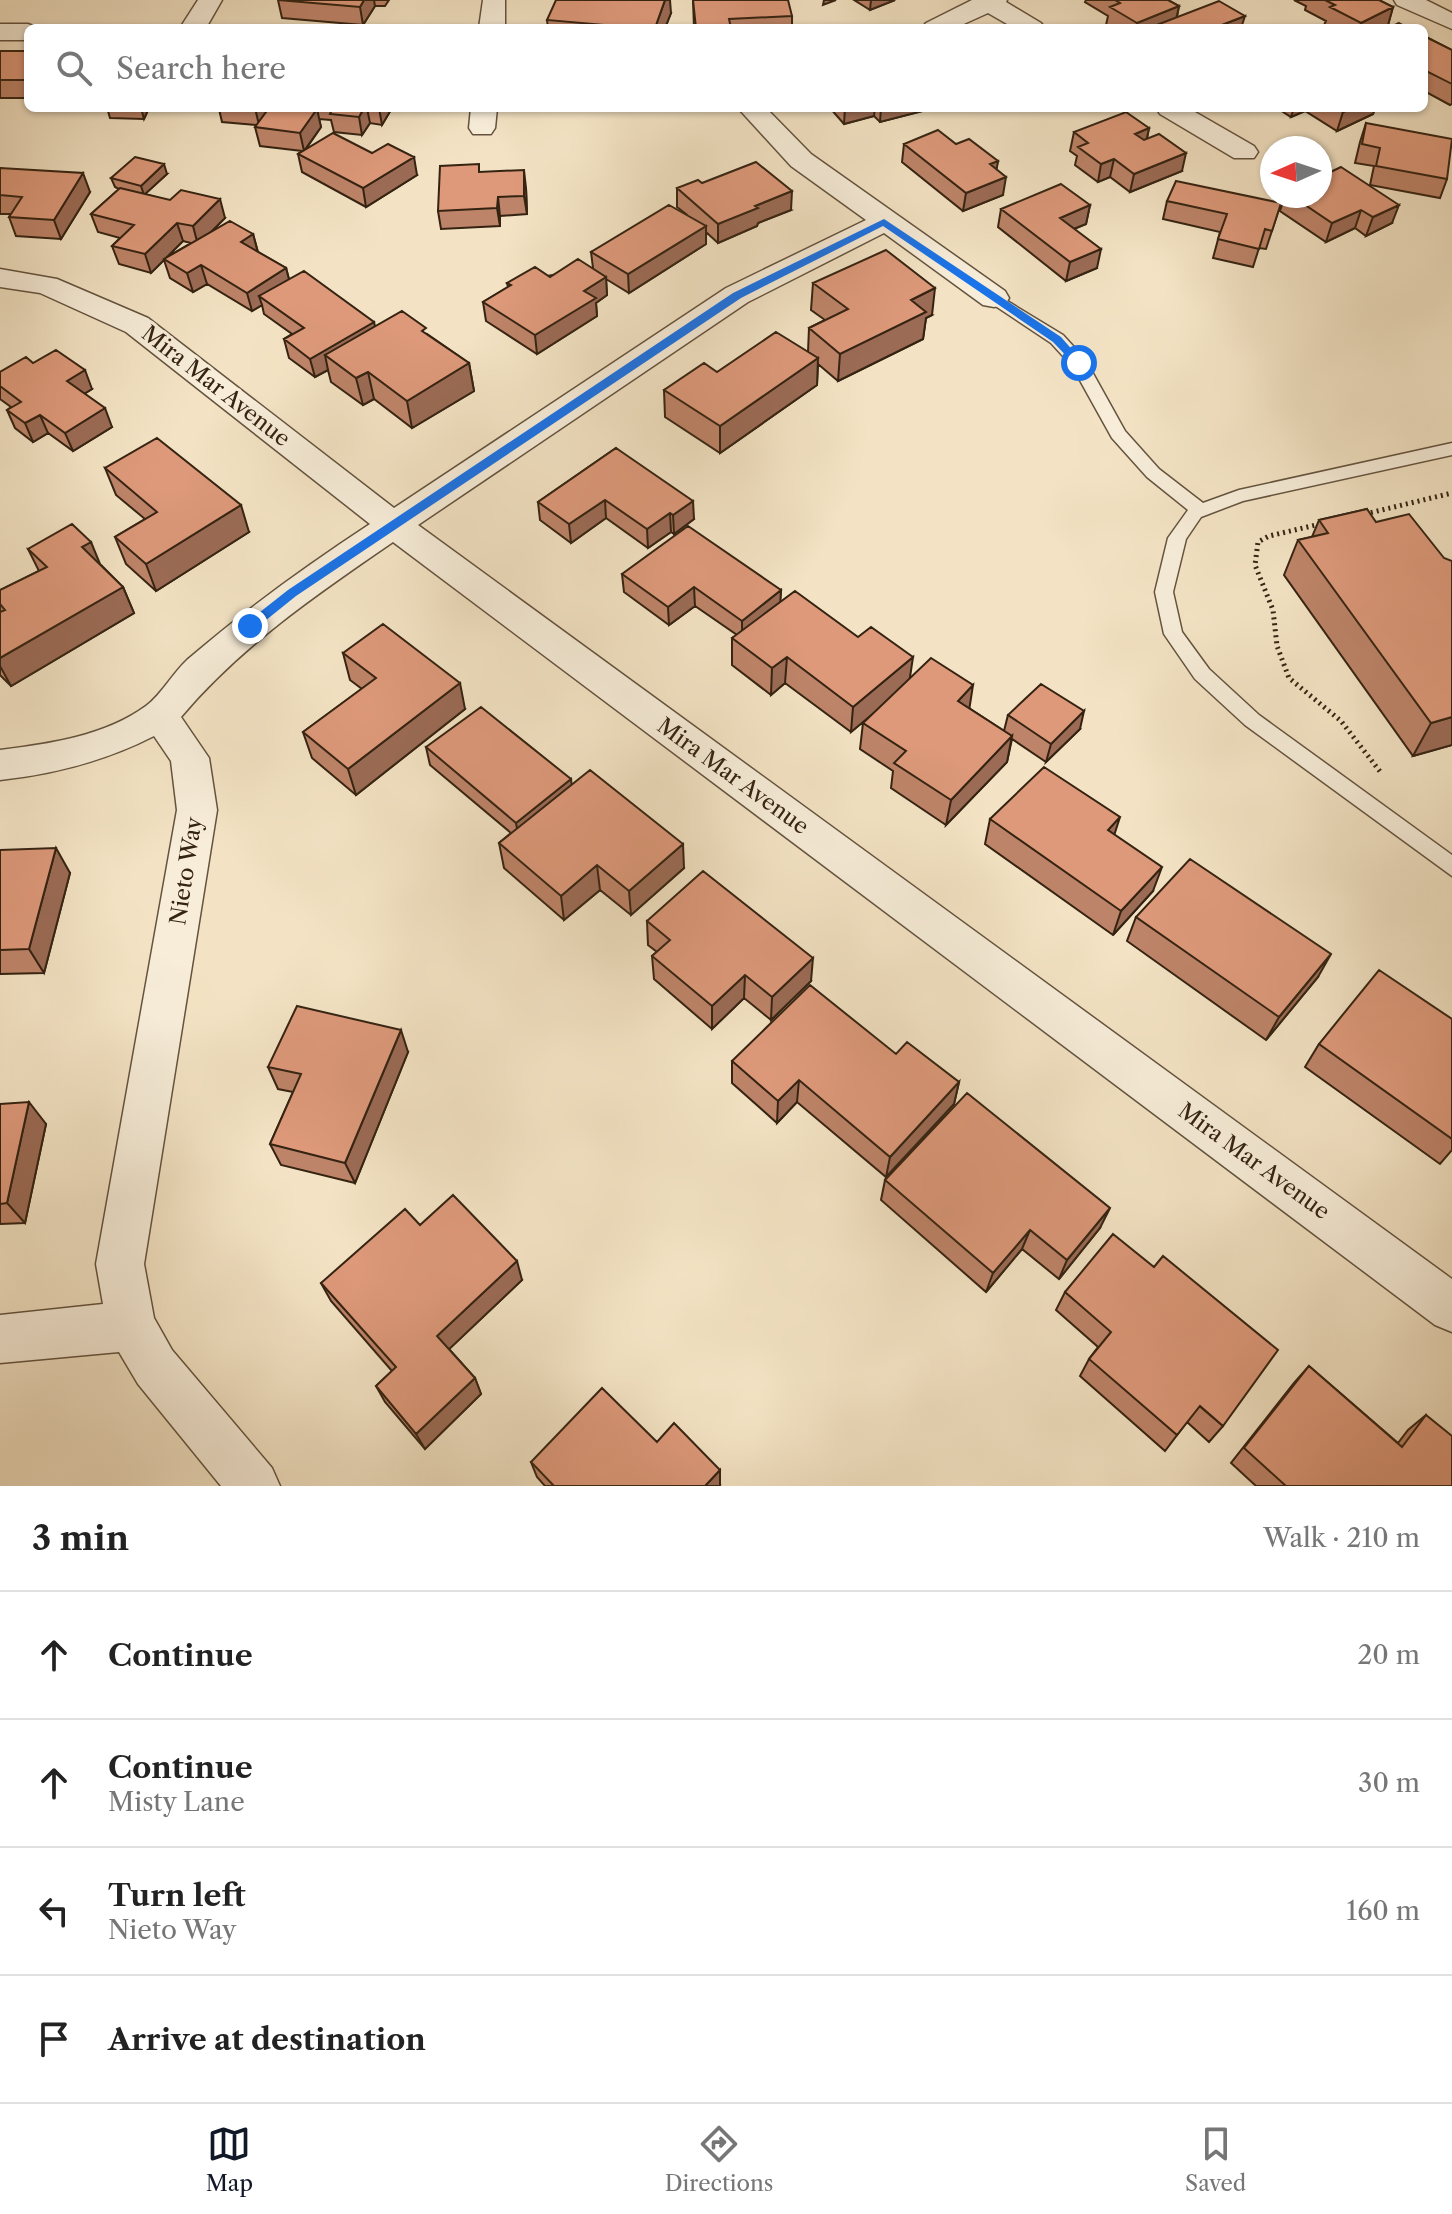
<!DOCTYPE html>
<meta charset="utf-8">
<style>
:root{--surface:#fff;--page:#f2f2f2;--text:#222;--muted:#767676;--line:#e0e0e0;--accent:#111827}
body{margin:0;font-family:"Libre Caslon Text",serif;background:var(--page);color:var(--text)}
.compass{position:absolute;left:1260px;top:136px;width:72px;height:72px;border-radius:50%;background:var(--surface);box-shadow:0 2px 6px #0004;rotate:267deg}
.stop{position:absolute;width:24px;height:24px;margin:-18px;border:6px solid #1a73e8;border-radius:50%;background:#fff}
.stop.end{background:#1a73e8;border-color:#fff;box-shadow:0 2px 8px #0008}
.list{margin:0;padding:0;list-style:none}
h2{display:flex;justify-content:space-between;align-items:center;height:104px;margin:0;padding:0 32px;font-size:34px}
h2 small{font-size:26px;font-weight:400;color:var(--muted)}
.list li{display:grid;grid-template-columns:52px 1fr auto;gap:24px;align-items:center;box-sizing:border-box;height:128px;padding:0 32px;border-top:2px solid var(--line)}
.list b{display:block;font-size:30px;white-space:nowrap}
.list p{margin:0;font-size:26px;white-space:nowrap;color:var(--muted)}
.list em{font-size:26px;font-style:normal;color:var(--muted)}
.icon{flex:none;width:44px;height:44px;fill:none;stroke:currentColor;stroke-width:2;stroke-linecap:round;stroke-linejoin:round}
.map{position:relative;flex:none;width:1452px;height:1486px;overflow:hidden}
.search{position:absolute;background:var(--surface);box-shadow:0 2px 6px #0004;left:24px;right:24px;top:24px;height:88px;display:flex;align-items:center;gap:20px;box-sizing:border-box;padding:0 28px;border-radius:12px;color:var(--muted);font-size:30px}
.sheet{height:616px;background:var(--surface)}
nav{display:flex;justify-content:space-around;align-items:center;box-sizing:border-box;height:112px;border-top:2px solid var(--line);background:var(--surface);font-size:22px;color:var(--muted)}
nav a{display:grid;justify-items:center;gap:4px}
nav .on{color:var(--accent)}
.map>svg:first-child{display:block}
</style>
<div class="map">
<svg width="1452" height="1486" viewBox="0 0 1452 1486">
<rect width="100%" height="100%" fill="#f3e3c4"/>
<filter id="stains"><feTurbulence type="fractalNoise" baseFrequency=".0025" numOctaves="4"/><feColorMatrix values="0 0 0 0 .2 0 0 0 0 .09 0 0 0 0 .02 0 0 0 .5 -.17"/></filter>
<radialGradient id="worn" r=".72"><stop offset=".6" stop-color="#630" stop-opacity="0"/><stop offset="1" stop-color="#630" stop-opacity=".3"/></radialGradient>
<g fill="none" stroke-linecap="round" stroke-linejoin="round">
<defs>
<path id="lane" d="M994 293 1063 335 1085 359 1125 431 1159 469 1203 503 1239 490 1452 443V455L1243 501 1201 517 1186 539 1173 592 1182 632 1209 669 1259 715 1452 855V876L1245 725 1195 679 1164 634 1155 592 1168 538 1188 510 1147 477 1112 438 1072 366 1051 343 988 301V295Z"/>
<path id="street" d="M198 0H222L206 28H180Z
M483 0H505V28H479Z
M972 0H1007L1006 2 1041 23 1045 28H1014L988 13 955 28H922L926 23Z
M1394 0H1426L1452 13V29L1397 5Z
M0 24H28L38 28H28V40H0Z
M471 108H497L495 128 491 134H473L469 128Z
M738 108H766L811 154 1005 291 1009 298 1005 305 994 307 983 305 884 233 748 302 418 525 1452 1279V1332L1435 1325 393 542C317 594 241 646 181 717L209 758 217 810 144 1264 154 1318 172 1350 272 1468 280 1486H221L138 1384 119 1352 0 1363V1315L103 1304 96 1264 177 810 171 761 154 736C105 761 55 774 0 780V750C49 744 105 736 146 706 162 694 172 674 187 660 245 610 306 566 370 524L126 332 40 293 0 287V269L57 279 148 318 394 508 726 288 866 220 791 166Z
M1156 108H1188L1254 146 1258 152 1254 158H1234L1160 114Z"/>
</defs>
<use href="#lane" stroke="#64533e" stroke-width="3"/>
<use href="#street" stroke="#64533e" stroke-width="3"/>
<path stroke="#352312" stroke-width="5" stroke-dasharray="2 4" stroke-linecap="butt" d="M1365 514 1452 493
M1320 524 1269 536 1258 542 1255 565 1273 610 1277 646 1289 678 1341 721 1382 774"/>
<use href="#lane" fill="#f7edd9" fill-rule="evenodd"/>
<use href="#street" fill="#f7edd9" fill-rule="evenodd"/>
</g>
<path fill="#be8469" stroke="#352312" stroke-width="2" fill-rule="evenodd" d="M278 0H389L385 6H375L363 25 282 18Z
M693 0 792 16V28H694Z
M854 0H895L870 10Z
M1086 0H1168L1179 6 1177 17 1241 28H1111L1106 25 1108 16 1085 2Z
M1294 0H1379L1393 7 1388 25 1382 28H1330L1324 25 1326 21 1305 10 1306 6Z
M671 13 665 28H548L547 20Z
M1424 36 1452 50V104L1450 105 1424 91Z
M0 51H28V98H0Z
M66 108H149L144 119 110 118 108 111 66 110Z
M211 108H392L382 125 370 123 362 135 334 132 331 120 319 119 321 127 306 149 372 153 417 175 366 207 302 172 298 154 302 151 260 146 255 127 257 125 222 122 219 109Z
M830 108H934L880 122 874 116 844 124Z
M1277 108H1375L1373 114 1337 131 1305 111 1291 117Z
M1366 123 1447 179 1440 198 1370 185 1374 166 1355 163 1360 142Z
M1149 128 1147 139 1182 171 1130 192 1110 177 1098 182 1075 165 1077 156 1070 151 1074 132Z
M904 144H956L998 161 996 169 1003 195 963 211 902 162Z
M0 168 90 192 61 239 16 236 9 217 11 214H0Z
M480 172 526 188 527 214 500 216V226L441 229 438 211Z
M167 174 145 194 225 218 212 231 253 234 258 252 286 268 289 279 375 326 427 334 469 363 474 391 412 428 374 399 363 405 331 382 328 370 315 377 289 358 284 339 292 334 264 314 262 305 252 311 207 284 193 292 170 278 164 260 151 273 119 264 112 246 120 238 98 232 91 214 119 189 115 187 111 178ZM183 241 191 243 167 257Z
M1320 177 1392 223 1366 236 1355 228 1326 242 1280 211 1285 196H1320Z
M702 183 791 210 758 223 757 226 718 243 706 232V244L629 293 606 279 607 295 596 303 597 316 537 354 486 321 483 302 508 287 507 283 593 268 591 252 686 214 677 207V188Z
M1167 201 1281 203 1266 249 1259 248 1253 267 1213 258 1220 232 1163 219Z
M1090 205 1086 224 1074 229 1097 268 1066 281 998 227 1001 209Z
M813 283 932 315 926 318 923 339 838 381 818 364 817 385 720 453 665 417 664 390 717 372 808 352 809 328 825 320 811 310Z
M33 363 92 389 84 394 112 427 73 451 48 433 33 442 15 428 7 410 11 407 0 399V372Z
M616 448 694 519 674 534 671 532 648 548 606 518 571 543 540 520 538 502Z
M105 468 249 532 156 591 126 564 115 537 145 519 116 495Z
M1367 509 1452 745 1413 756 1284 575 1298 540 1312 537 1319 520Z
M28 549 101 565 123 587 134 613 11 686 0 675V590L39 571Z
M622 574 781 590 780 602 910 678 969 708 1004 731 1008 715 1080 729 1046 762 1012 739 1007 762 946 825 891 788 893 771 860 749 863 723 871 715 851 732 785 683 771 695 732 665V638L737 635 695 606 669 625 624 592Z
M343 653 465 709 356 795 312 758 303 732 362 689 350 680Z
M426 747 571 779V785L684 868 631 915 600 890 564 920 504 868 499 843 511 833 430 765Z
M990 819 1153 891 1113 935 985 844Z
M0 850 70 873 44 973 0 974Z
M1136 917 1318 977 1266 1040 1127 941Z
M647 921 811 981 771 1020 744 998 712 1029 654 979 652 956 657 952 648 945Z
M1452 1019V1150L1440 1164 1305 1067 1319 1044Z
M408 1052 355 1183 281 1165 270 1144 293 1092 278 1089 268 1067Z
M896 1054 959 1082 954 1104 886 1177 797 1102 777 1123 732 1083V1061Z
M0 1104 46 1124 25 1223 0 1224Z
M885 1180 1100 1228 1059 1279 1022 1249 986 1292 881 1200Z
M420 1225 522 1280 449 1349 475 1378 481 1394 425 1449 385 1402 376 1386 392 1371 331 1301 321 1283Z
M1065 1292 1223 1426 1209 1442 1187 1422 1165 1451 1080 1376 1089 1359 1098 1347 1056 1310Z
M1309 1366 1398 1443 1408 1430 1426 1415 1452 1486H1256L1231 1463 1294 1383Z
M657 1442 720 1485 719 1486H545L537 1477 531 1462Z"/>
<path fill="#9b6b55" stroke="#352312" stroke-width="2" d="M364 0H374L375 6 363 25 360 7Z
M665 0H670L671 13 665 28H655Z
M824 0H836L823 5Z
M871 0H895L870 10Z
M1179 6 1175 24 1154 26V28H1136L1137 23Z
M1393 7 1388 25 1382 28H1359L1361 23Z
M1245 16 1241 28H1214Z
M141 108H149L144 119Z
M255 108H270L259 125Z
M364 108H367L370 123 362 135 359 117Z
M379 108H392L382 125Z
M845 108H875L874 116 844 124Z
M881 108H934L880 122Z
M1294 108H1306L1305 111 1291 117Z
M1353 108H1375L1373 114 1337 131 1343 112Z
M317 109 321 127 304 151 300 133Z
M1149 128 1145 147 1135 134Z
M1186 153 1182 171 1130 192 1134 174Z
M414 157 417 175 366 207 363 188Z
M1114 159 1110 177 1098 182 1101 164Z
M998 161 995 179 990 164Z
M164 164 167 174 144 195 141 186Z
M524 170 526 188 527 214 524 196Z
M83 173 90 192 61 239 54 220Z
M1006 177 1003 195 963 211 966 193Z
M792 191 791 210 758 223 757 226 718 243V224L755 206Z
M498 197 500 216V226L497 208Z
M220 199 225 218 198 245 193 226Z
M1090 205 1086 224 1056 236 1060 218Z
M1399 205 1392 223 1366 236 1373 217Z
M1361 210 1355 228 1326 242 1332 223Z
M177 223 183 241 151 273 145 254Z
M706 226V244L629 293 628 274Z
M253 234 258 253 241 242Z
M1101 249 1097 268 1066 281 1070 262Z
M201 265 207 284 193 292 187 273Z
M286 268 291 287 259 296 262 305 252 311 247 293Z
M606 277 607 295 596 303 597 316 537 354 535 335 584 291Z
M935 288 932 315 926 318 923 339 838 381 840 354 911 300Z
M374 322 378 340 325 355 328 370 315 377 310 359Z
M818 358 817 385 720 453V426Z
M469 363 474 391 412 428 407 401Z
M85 370 92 389 74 400 67 381Z
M368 372 374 399 363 405 356 378Z
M105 408 112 427 73 451 65 433Z
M40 415 48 433 33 442 25 423Z
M605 500 606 518 571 543 569 524Z
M693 501 694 519 674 534 673 515Z
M241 505 249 532 156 591 146 564Z
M670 513 671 532 648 548 647 529Z
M91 542 102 569 82 547Z
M123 587 134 613 11 686 0 666V658Z
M694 587 695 606 669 625 668 607Z
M781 590 780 608 742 639V621Z
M787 657 785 683 771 695 772 668Z
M913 657 909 684 851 732 853 707Z
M460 683 465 709 356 795 348 769Z
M973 685 969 711 958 701Z
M1084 711 1080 729 1046 762 1051 744Z
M1452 717V745L1413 756 1431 723Z
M1012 736 1007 762 946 825 951 800Z
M571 779 573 796 519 840 516 823Z
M1120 817 1112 842 1108 830Z
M683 844 684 868 631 915 629 891Z
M56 848 70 873 44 973 29 949Z
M597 865 600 890 564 920 561 896Z
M1162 867 1153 891 1113 935 1121 911Z
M1331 954 1318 977 1266 1040 1279 1017Z
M813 958 811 981 771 1020 772 997Z
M745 975 744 998 712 1029V1006Z
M401 1030 408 1052 355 1183 345 1163Z
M799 1080 797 1102 777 1123 778 1101Z
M959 1082 954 1104 886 1177 890 1157Z
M29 1102 46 1124 25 1223 7 1203Z
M1110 1208 1100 1228 1059 1279 1067 1260Z
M1030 1230 1022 1249 986 1292 993 1273Z
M517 1261 522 1280 444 1354 437 1336Z
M475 1378 481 1394 425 1449 416 1434Z
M720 1470V1485L719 1486H705Z"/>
<path fill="#dd997a" stroke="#352312" stroke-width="2" d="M278 0H364L360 7Z
M556 0H665L655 28H638L547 20Z
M693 0H788L792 16 729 19 731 28H696Z
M1115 0H1168L1179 6 1137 23 1110 7 1120 3Z
M1325 0H1379L1393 7 1361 23 1330 7 1335 5Z
M1219 1 1245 16 1214 28H1157L1154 26Z
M1399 23 1408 28H1389Z
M1424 36 1452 50V84L1424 70Z
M0 51H28V80H0Z
M269 108H312L317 109 300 133 255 127Z
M333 108H364L359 117 330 114Z
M1336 108H1353L1343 112Z
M1126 112 1149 128 1135 134 1144 140 1159 134 1186 153 1134 174 1114 159 1101 164 1078 147 1088 143 1074 132Z
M1366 123 1452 139 1447 179 1376 166 1380 148 1362 144Z
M938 130 956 144 969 139 998 161 990 164 1006 177 966 193 904 144Z
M333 133 372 153 388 144 414 157 363 188 298 154Z
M135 157 164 164 141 186 111 178Z
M756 162 792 191 755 206 758 208 718 224 677 188 698 180 702 183Z
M479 164V172L524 170V196L498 197 497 208 438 211 440 166Z
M1341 167 1399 205 1373 217 1361 210 1332 223 1292 196H1320V177Z
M0 168 83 173 54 220 9 217 22 197 0 195Z
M1176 181 1281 203 1272 231 1265 229 1259 249 1218 239 1227 214 1167 201Z
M1061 184 1090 205 1060 218 1101 249 1070 262 1001 209Z
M120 188 170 200 181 190 220 199 193 226 177 223 145 254 112 246 134 225 91 214Z
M669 205 706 226 628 274 591 252Z
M230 221 253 234 241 242 286 268 247 293 201 265 187 273 164 259Z
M886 250 935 288 911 300 926 312 840 354 809 328 848 309 813 283Z
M578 259 606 277 584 291 596 298 535 335 483 302 511 285 507 283 535 267 550 277Z
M304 271 374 322 310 359 284 339 304 328 259 296Z
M402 311 426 328 422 331 469 363 407 401 368 372 356 378 325 355Z
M776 332 818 358 720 426 664 390 704 363 717 372Z
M56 350 85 370 67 381 105 408 65 433 40 415 25 423 7 410 21 402 0 386V372L26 357 33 363Z
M157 438 241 505 146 564 115 537 157 512 105 468Z
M616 448 693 501 673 515 670 513 647 529 605 500 569 524 538 502Z
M1367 509 1376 522 1409 514 1444 558 1452 561V717L1431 723 1298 540 1328 533 1319 520Z
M72 524 91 542 82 547 123 587 0 658V612L5 610 0 604V590L47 567 28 549Z
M688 526 781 590 742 621 694 587 668 607 622 574Z
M795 591 858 637 871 627 913 657 853 707 787 657 772 668 732 638Z
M383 624 460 683 348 769 303 732 376 678 343 653Z
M931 658 973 685 958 701 1012 736 951 800 894 763 906 751 863 723Z
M1041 684 1084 711 1051 744 1008 715Z
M481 707 571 779 516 823 426 747Z
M1044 767 1120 817 1108 830 1162 867 1121 911 990 819Z
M590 770 683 844 629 891 597 865 561 896 499 843Z
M56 848 29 949 0 950V850Z
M1190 859 1331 954 1279 1017 1136 917Z
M703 871 813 958 772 997 745 975 712 1006 652 956 670 940 647 921Z
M1379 970 1452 1019V1139L1319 1044Z
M810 985 896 1054 907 1042 959 1082 890 1157 799 1080 778 1101 732 1061Z
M297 1006 401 1030 345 1163 270 1144 301 1074 268 1067Z
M967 1093 1110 1208 1067 1260 1030 1230 993 1273 885 1180Z
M29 1102 7 1203 0 1204V1104Z
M453 1195 517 1261 437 1336 475 1378 416 1434 376 1386 396 1367 321 1283 405 1209 420 1225Z
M1113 1234 1154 1267 1163 1256 1278 1350 1223 1426 1200 1406 1177 1435 1089 1359 1111 1332 1065 1292Z
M1309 1366 1402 1447 1426 1415 1452 1436V1486H1286L1244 1448Z
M602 1388 657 1442 674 1423 720 1470 705 1486H554L531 1462Z"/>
<path fill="#1a73e8" d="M884 219 1061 337 1082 361V365H1075L1053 342 883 226 741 298 296 596 255 629H246V623L288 590 733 293Z"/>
<g text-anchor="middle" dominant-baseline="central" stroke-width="6" stroke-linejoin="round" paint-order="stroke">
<g font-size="22" fill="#352312" stroke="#f7edd9">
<text transform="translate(216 386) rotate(38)">Mira Mar Avenue</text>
<text transform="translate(733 776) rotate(36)">Mira Mar Avenue</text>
<text transform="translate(186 871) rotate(-81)">Nieto Way</text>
<text transform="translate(1254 1161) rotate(36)">Mira Mar Avenue</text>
</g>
</g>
<rect width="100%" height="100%" filter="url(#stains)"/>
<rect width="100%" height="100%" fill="url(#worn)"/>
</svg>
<svg class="compass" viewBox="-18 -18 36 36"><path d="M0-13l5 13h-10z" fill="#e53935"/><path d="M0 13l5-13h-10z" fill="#767676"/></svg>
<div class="stop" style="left:1079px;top:363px"></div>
<div class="stop end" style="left:250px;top:626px"></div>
<div class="search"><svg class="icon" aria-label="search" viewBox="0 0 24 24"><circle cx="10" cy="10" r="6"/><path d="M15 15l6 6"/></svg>Search here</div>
</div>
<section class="sheet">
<h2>3 min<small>Walk · 210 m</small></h2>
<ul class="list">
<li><svg class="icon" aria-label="ahead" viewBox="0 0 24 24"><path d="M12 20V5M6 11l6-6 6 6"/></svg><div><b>Continue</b></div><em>20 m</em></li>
<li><svg class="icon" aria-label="ahead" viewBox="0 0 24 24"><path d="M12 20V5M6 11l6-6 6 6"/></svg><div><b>Continue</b><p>Misty Lane</p></div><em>30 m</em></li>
<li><svg class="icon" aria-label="left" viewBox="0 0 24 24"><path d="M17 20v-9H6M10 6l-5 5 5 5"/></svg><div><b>Turn left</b><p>Nieto Way</p></div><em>160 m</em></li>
<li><svg class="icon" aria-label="arrive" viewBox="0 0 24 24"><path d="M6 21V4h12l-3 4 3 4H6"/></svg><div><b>Arrive at destination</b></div></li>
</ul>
</section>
<nav>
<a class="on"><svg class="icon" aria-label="map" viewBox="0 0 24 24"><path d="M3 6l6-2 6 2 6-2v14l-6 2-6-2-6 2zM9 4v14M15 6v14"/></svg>Map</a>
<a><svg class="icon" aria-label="directions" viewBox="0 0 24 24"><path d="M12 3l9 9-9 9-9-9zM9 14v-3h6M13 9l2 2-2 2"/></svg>Directions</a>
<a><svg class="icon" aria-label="saved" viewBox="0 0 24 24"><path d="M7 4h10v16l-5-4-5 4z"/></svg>Saved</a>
</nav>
